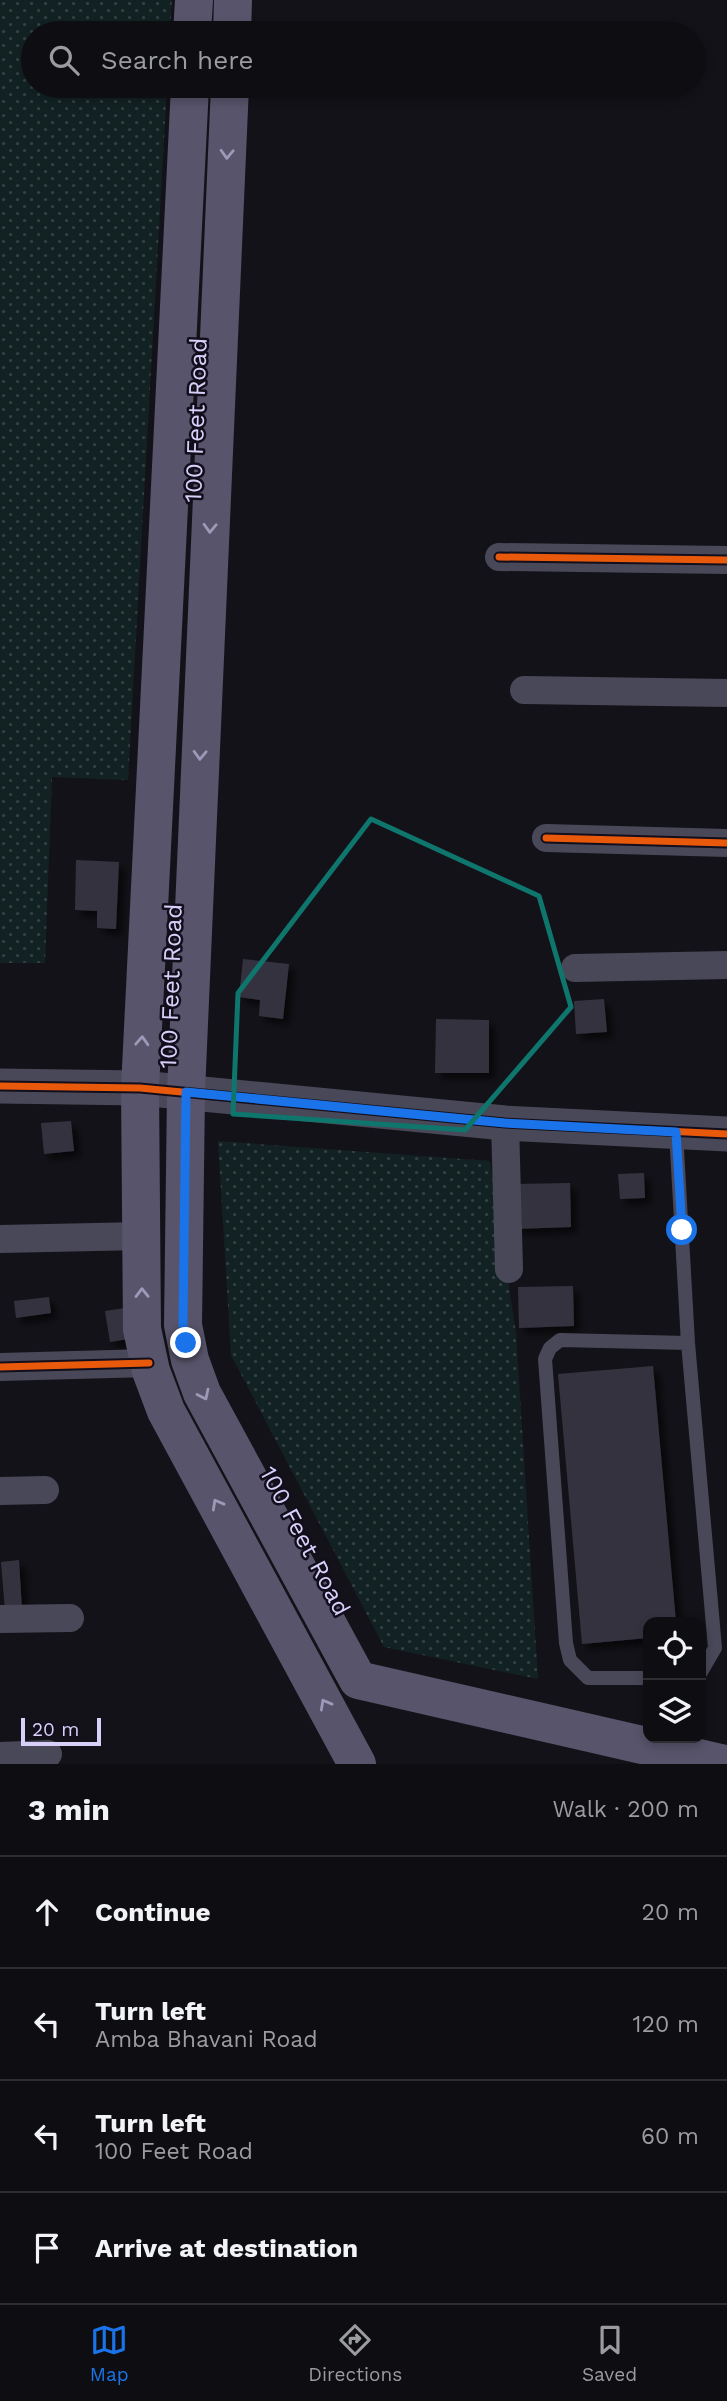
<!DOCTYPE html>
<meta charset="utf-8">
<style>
:root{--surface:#0e0e12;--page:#17171b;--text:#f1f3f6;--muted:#9b9c9f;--line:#2e2e32;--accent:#1a73e8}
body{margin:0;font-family:"Work Sans",sans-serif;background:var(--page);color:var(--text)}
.controls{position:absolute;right:21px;bottom:21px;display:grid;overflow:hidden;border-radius:14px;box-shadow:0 4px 10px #0003}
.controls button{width:63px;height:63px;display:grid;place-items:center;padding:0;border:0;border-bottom:2px solid var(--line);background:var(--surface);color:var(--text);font:35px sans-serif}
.scale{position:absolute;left:21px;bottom:18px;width:80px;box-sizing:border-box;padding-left:7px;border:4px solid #d8d0f8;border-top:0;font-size:19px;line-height:24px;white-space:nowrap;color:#d8d0f8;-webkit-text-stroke:5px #120e1c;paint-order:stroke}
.stop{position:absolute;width:21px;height:21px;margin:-16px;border:5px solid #1a73e8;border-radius:50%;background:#fff}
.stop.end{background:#1a73e8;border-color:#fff;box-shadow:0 2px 7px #0008}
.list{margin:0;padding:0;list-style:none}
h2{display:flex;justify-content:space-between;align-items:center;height:91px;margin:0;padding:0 28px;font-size:30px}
h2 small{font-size:23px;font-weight:400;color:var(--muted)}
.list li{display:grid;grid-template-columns:46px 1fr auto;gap:21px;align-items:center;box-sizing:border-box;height:112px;padding:0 28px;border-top:2px solid var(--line)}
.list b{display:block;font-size:26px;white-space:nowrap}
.list p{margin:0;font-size:23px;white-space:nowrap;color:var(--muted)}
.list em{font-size:23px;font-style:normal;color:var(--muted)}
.icon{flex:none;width:38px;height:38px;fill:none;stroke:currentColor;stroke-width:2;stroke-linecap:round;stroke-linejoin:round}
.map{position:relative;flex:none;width:727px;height:1764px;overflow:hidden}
.search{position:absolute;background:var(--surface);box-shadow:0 4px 10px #0003;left:21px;right:21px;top:21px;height:77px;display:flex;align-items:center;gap:18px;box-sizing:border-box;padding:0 24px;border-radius:38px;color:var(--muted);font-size:26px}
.sheet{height:539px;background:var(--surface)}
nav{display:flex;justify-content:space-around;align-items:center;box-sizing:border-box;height:98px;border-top:2px solid var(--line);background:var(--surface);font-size:19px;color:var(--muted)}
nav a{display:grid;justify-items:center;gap:4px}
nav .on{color:var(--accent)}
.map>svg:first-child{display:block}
</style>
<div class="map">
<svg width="727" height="1764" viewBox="0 0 727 1764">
<defs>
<pattern id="green-dots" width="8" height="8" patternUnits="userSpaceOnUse" patternTransform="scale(1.75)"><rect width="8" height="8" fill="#122223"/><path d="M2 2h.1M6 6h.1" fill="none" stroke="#344144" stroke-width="1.8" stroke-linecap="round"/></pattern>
<filter id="shadow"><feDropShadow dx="6" dy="6" stdDeviation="3.5" flood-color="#0009"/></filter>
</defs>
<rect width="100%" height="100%" fill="#131218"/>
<path fill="url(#green-dots)" d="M0 0H172L170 33H33V86H167L128 780 52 777 45 963H0Z
M218 1141 490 1161 516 1333 538 1679 384 1647 231 1355Z"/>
<path fill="#36323f" filter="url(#shadow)" d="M76 860 119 862 116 929 97 928V911L75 910Z
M243 959 289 964 283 1019 259 1016 260 1000 239 997Z
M604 999 607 1032 576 1034 574 1001Z
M436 1019 489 1020V1073H435Z
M71 1121 74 1151 44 1154 41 1123Z
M644 1173 645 1198 620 1199 618 1174Z
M570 1183 571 1227 516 1229 515 1184Z
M573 1286 574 1326 519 1328 518 1287Z
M49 1297 51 1313 16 1318 14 1301Z
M125 1308 129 1339 110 1342 105 1311Z
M653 1366 676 1622H648V1638L582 1644 558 1374Z
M19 1560 22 1609 5 1610 1 1562Z"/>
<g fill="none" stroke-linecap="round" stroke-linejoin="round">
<path stroke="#494858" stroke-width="14" d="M676 1132 688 1343 715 1648 701 1672
M648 1678H588L570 1660 566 1643 545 1359 550 1348 560 1340 688 1343"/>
<path stroke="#494858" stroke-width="28" d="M499 557 727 560
M524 690 727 693
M546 838 727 843
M575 968 727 965
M505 1123 509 1269
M0 1239 142 1236
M0 1367 149 1363
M0 1491 45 1490
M0 1619 70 1618
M0 1756 48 1754"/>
<path stroke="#494858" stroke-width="35" d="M0 1086 140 1088 505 1123 727 1134"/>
<path stroke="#58546b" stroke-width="38" d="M192 33 194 0
M232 33 233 0
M190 86 140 1088 142 1329 151 1371 166 1411 357 1764
M230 86 186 1092 183 1325 190 1360 202 1393 358 1680 725 1764"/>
<defs>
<path id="cycleway" d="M499 557 727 560
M546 838 727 843
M0 1086 140 1088 505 1123 727 1134
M0 1367 149 1363"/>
</defs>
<use href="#cycleway" stroke="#120e1c" stroke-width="11"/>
<use href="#cycleway" stroke="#e8590c" stroke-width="7"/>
</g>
<defs><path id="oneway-chevron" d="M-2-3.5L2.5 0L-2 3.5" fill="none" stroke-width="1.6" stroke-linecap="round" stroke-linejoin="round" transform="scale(1.75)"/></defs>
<g stroke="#9e98b9">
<use href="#oneway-chevron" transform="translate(227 154) rotate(92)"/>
<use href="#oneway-chevron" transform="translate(210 528) rotate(92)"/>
<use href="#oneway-chevron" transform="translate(200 755) rotate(92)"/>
<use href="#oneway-chevron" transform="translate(142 1041) rotate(-87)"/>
<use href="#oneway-chevron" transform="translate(142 1293) rotate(-91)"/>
<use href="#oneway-chevron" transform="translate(204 1395) rotate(64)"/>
<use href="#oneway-chevron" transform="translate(217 1504) rotate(-119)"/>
<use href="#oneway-chevron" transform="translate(325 1704) rotate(-119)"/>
</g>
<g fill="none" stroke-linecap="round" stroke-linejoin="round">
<path stroke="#1a73e8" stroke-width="9" d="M186 1343 183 1325 186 1092 505 1123 676 1132 682 1230"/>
</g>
<path fill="none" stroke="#0f766e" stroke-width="5" stroke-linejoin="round" d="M371 819 539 896 571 1007 465 1130 233 1114 238 993Z"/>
<g text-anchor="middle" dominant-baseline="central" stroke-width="5" stroke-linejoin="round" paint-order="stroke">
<g font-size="24" fill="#d8d0f8" stroke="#120e1c">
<text transform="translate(196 420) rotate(-88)">100 Feet Road</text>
<text transform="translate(171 986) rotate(-88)">100 Feet Road</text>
<text transform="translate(305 1541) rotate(62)">100 Feet Road</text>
</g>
</g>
</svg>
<div class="controls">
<button><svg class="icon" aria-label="locate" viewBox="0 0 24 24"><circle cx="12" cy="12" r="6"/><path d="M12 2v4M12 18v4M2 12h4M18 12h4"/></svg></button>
<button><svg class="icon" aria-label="layers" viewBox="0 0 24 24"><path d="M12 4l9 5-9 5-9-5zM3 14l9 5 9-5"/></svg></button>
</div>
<div class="scale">20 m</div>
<div class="stop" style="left:682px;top:1230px"></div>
<div class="stop end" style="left:186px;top:1343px"></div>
<div class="search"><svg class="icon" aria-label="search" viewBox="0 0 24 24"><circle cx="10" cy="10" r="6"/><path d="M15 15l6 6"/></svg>Search here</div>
</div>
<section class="sheet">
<h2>3 min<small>Walk · 200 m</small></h2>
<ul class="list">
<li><svg class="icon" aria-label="ahead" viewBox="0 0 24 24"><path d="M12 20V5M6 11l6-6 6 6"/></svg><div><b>Continue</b></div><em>20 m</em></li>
<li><svg class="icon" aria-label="left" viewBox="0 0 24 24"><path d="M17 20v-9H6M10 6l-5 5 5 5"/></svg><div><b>Turn left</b><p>Amba Bhavani Road</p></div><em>120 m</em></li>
<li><svg class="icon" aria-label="left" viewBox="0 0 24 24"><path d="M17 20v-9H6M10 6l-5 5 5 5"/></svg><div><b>Turn left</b><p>100 Feet Road</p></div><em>60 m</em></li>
<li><svg class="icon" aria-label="arrive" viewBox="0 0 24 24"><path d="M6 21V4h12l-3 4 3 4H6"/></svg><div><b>Arrive at destination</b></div></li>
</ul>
</section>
<nav>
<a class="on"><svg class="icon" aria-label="map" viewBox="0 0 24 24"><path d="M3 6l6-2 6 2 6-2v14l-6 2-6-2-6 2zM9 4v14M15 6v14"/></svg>Map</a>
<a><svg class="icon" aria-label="directions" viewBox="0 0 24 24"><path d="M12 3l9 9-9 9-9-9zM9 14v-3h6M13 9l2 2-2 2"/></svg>Directions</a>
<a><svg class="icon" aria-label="saved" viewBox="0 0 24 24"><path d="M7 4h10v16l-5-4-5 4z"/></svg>Saved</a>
</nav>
